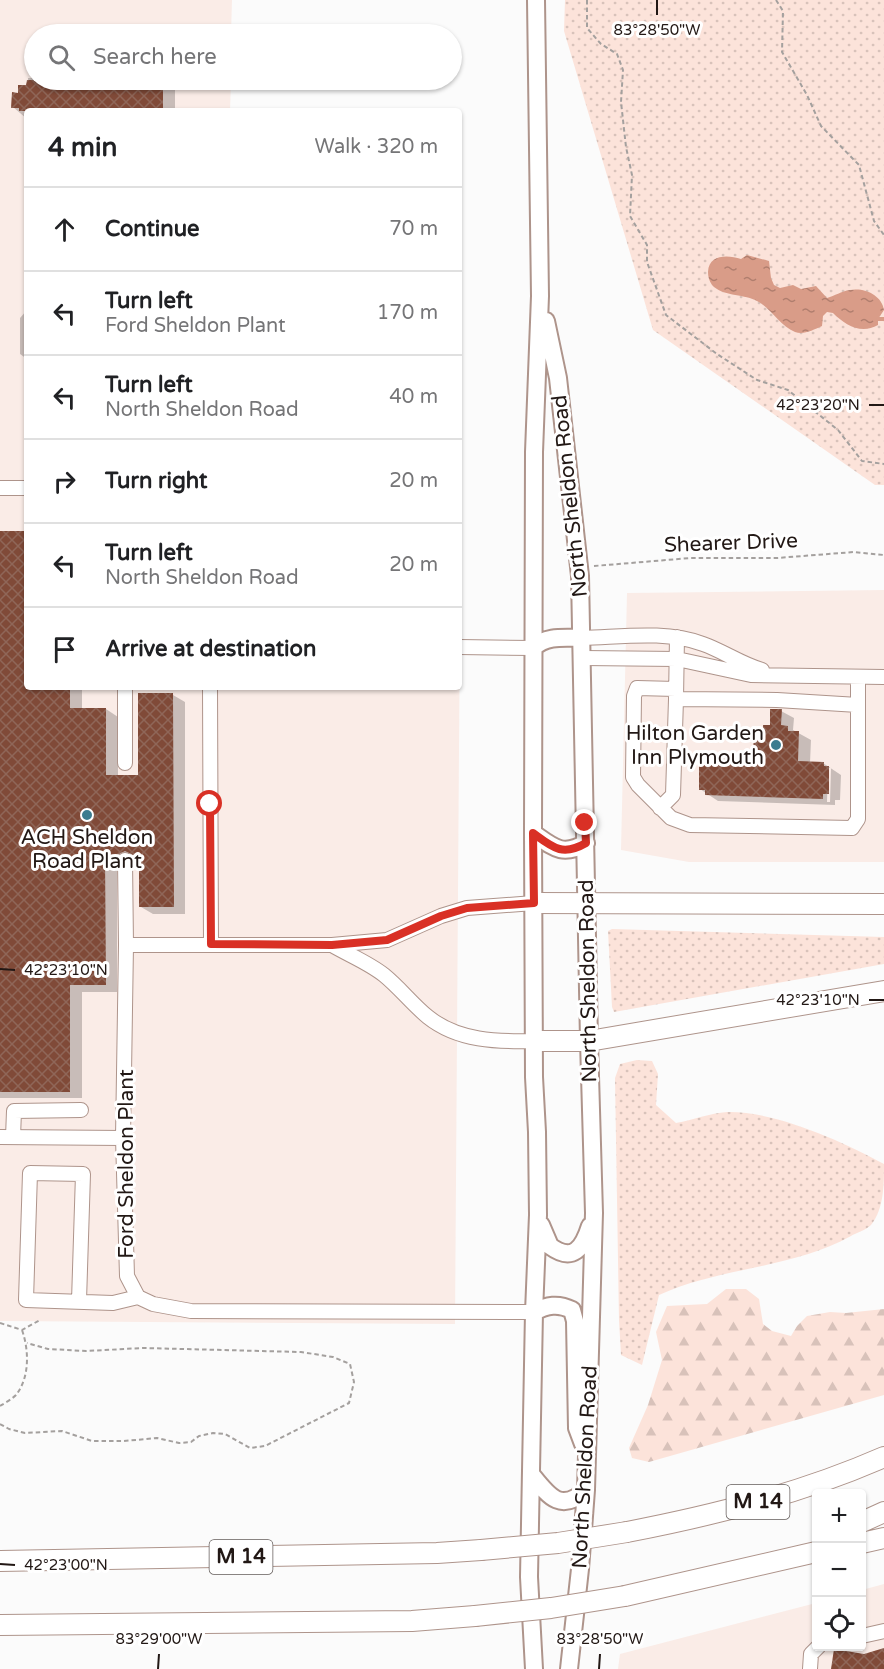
<!DOCTYPE html>
<meta charset="utf-8">
<style>
:root{--surface:#fff;--page:#f2f2f2;--text:#202124;--muted:#757577;--line:#e0e0e0}
body{margin:0;font-family:"Varela Round",sans-serif;background:var(--page);color:var(--text)}
.controls{position:absolute;right:18px;bottom:18px;display:grid;overflow:hidden;border-radius:6px;box-shadow:0 2px 4px #0004}
.controls button{width:54px;height:54px;display:grid;place-items:center;padding:0;border:0;border-bottom:2px solid var(--line);background:var(--surface);color:var(--text);font:30px sans-serif}
.stop{position:absolute;width:18px;height:18px;margin:-14px;border:4px solid #d93025;border-radius:50%;background:#fff}
.stop.end{background:#d93025;border-color:#fff;box-shadow:0 2px 6px #0008}
.list{margin:0;padding:0;list-style:none}
h2{display:flex;justify-content:space-between;align-items:center;height:78px;margin:0;padding:0 24px;font-size:26px}
h2 small{font-size:20px;font-weight:400;color:var(--muted)}
.list li{display:grid;grid-template-columns:39px 1fr auto;gap:18px;align-items:center;box-sizing:border-box;height:84px;padding:0 24px;border-top:2px solid var(--line)}
.list b{display:block;font-size:22px;white-space:nowrap}
.list p{margin:0;font-size:20px;white-space:nowrap;color:var(--muted)}
.list em{font-size:20px;font-style:normal;color:var(--muted)}
.icon{flex:none;width:33px;height:33px;fill:none;stroke:currentColor;stroke-width:2;stroke-linecap:round;stroke-linejoin:round}
.map{position:relative;flex:none;width:884px;height:1669px;overflow:hidden}
.search{position:absolute;background:var(--surface);box-shadow:0 2px 4px #0004;left:24px;top:24px;width:438px;height:66px;display:flex;align-items:center;gap:15px;box-sizing:border-box;padding:0 21px;border-radius:33px;color:var(--muted);font-size:22px}
.panel{position:absolute;background:var(--surface);box-shadow:0 2px 4px #0004;left:24px;top:108px;width:438px;height:582px;border-radius:6px}
.map>svg:first-child{display:block}
</style>
<div class="map">
<svg width="884" height="1669" viewBox="0 0 884 1669">
<defs>
<pattern id="grass-dots" width="8" height="8" patternUnits="userSpaceOnUse" patternTransform="scale(1.5)"><rect width="8" height="8" fill="#fce3da"/><path d="M2 2h.1M6 6h.1" fill="none" stroke="#d8c2ba" stroke-width="1.8" stroke-linecap="round"/></pattern>
<pattern id="forest-firs" width="22" height="20" patternUnits="userSpaceOnUse" patternTransform="scale(1.5)"><rect width="22" height="20" fill="#fce3da"/><path d="M5 1l3.5 6h-7zM16 11l3.5 6h-7z" fill="#d8c2ba"/></pattern>
<pattern id="water-ripples" width="26" height="14" patternUnits="userSpaceOnUse" patternTransform="scale(1.5)"><rect width="26" height="14" fill="#d99c88"/><path d="M2 4q2-2 4 0t4 0M15 11q2-2 4 0t4 0" fill="none" stroke="#b07e6e"/></pattern>
<pattern id="building-cross-hatch" width="8" height="8" patternUnits="userSpaceOnUse" patternTransform="scale(1.5)"><rect width="8" height="8" fill="#804a38"/><path d="M0 0l8 8M0 8l8-8" fill="none" stroke="#8f6658"/></pattern>
</defs>
<rect width="100%" height="100%" fill="#fbfbfb"/>
<path fill="#faece7" d="M0 0H232L231 34H34V80H231L230 111H27V687H459L460 605 455 1324 0 1321Z
M884 590V862H689L621 850 627 593Z
M884 1584V1669H618L620 1654 816 1603V1646H862V1590Z"/>
<path fill="url(#grass-dots)" d="M565 0H884V485H875L653 330 564 31Z
M612 929 884 937V964L614 1012 612 1007 608 931Z
M637 1060 652 1061 658 1074 656 1105 676 1123C693 1120 710 1113 727 1112 775 1111 842 1141 884 1164 884 1185 884 1209 871 1225 866 1230 856 1233 851 1236 791 1269 720 1267 659 1295L642 1365 621 1355 619 1320 615 1078 620 1064Z"/>
<path fill="url(#forest-firs)" d="M726 1289H746L759 1299 763 1324 772 1331 791 1336 797 1326 807 1316 830 1312 846 1313 884 1309V1395L649 1462 632 1458 629 1448 648 1405 662 1360 656 1332 667 1306 707 1304Z"/>
<path fill="url(#water-ripples)" d="M747 255 769 261 771 278 774 285 780 288 793 285 801 289 816 286 827 298C835 296 841 291 850 290 864 287 882 295 884 310L878 319V325C861 335 845 325 833 313L827 312 823 316 822 326C813 330 804 335 795 332 779 326 771 307 755 300 742 294 722 296 712 285 709 281 708 276 708 272 709 254 728 255 741 259Z"/>
<path fill="#0003" fill-rule="evenodd" d="M28 78 175 80V111H27V119L13 107 19 95 28 87Z
M27 310V359L20 354V318Z
M0 533H27V687H82V709H106L118 717V776H140L173 695 185 702V914H153L141 907V858L139 857 130 862H117V992H82V1098H0Z
M781 711 794 718 793 730 811 740 810 763H823L841 775 840 800H835V805L718 801 700 789 755 761 764 731 771 727ZM828 768H831L830 802H827Z"/>
<g fill="none" stroke-linecap="round" stroke-linejoin="round">
<path stroke="#d99c88" stroke-width="4" d="M878 319H884"/>
</g>
<path fill="url(#building-cross-hatch)" d="M27 80H163V111H19V108H11L12 92 18 93V85H26Z
M0 531H27V687H70V708H106V775H138V693H173L174 907H139V855H133L125 851 117 855H105L106 985H70V1092H0Z
M770 709H782L781 725 788 726V731H799L798 761 824 762V766H829V794H823V799L705 795V790H699V762H706V758L753 760 754 729H763V725H770Z
M884 1648V1669H831L834 1649 864 1654Z"/>
<g fill="none" stroke-linecap="round" stroke-linejoin="round">
<defs>
<path id="minor" d="M0 488H27
M677 637 676 699 777 700 858 705V677
M583 638C622 637 665 630 703 644 723 651 741 664 762 670
M459 647 533 648
M583 658 677 659 751 675 884 677
M125 687V763
M210 687 211 944
M676 689 637 688 634 696 633 777 638 785 671 818 690 825 852 828 858 819V705
M660 808 673 795 676 699
M125 860 126 945
M534 903 467 908 441 916 387 940 332 945H126L123 1138 127 1276 138 1297 153 1304 191 1311 534 1312
M332 945C349 955 369 963 384 975 400 988 412 1004 428 1017 458 1041 497 1042 534 1041
M0 1137 123 1138
M13 1137 14 1111 81 1110
M79 1301 83 1174 30 1173 26 1300 113 1303 138 1297
M862 1636 884 1631
M810 1669 811 1654 819 1646"/>
<path id="major" d="M546 321 558 378 580 576 589 1041 594 1213 586 1490 580 1569 569 1669
M533 648C547 635 564 638 583 638
M533 833C553 847 562 857 586 843
M541 1225 550 1246C573 1263 583 1248 590 1226
M534 1312C547 1305 558 1303 572 1310L575 1321 577 1428 583 1444
M531 1474C548 1495 560 1514 586 1490
M534 1669 529 1577 534 1312 538 1215 537 1132 534 1077 533 833 534 452 540 296 536 0"/>
<path id="highway" d="M534 903 884 904
M534 1041H589L884 991
M862 1522 884 1512
M627 1532C715 1515 802 1493 884 1457
M862 1543 884 1538
M0 1561 437 1553 481 1550
M625 1596 816 1552
M0 1625 412 1621 475 1616"/>
</defs>
<use href="#minor" stroke="#ae948b" stroke-width="16"/>
<use href="#major" stroke="#ae948b" stroke-width="20"/>
<use href="#highway" stroke="#ae948b" stroke-width="22"/>
<path stroke="#a4a09e" stroke-width="2" stroke-dasharray="4.5 3" stroke-linecap="butt" d="M587 0V28L601 44 617 54 623 70 621 102 626 147 632 175 630 216 647 245V262L666 315 717 354 757 380 788 390 838 430 862 461 884 464
M776 0 783 11 782 52 807 95 821 126 859 165 874 221 884 235
M594 566 690 558H777L854 552 884 555
M0 1323 22 1330 40 1320
M0 1406C5 1403 12 1399 16 1395 30 1377 29 1350 22 1330
M0 1424 9 1429 25 1433 62 1431 92 1441H124L157 1438 179 1443 191 1442 199 1436 213 1433 225 1434 250 1448 265 1446 349 1403 354 1382 350 1364 333 1357 301 1352 143 1348 86 1351 48 1349 27 1343"/>
<use href="#minor" stroke="#fff" stroke-width="14"/>
<use href="#major" stroke="#fff" stroke-width="16"/>
<use href="#highway" stroke="#fff" stroke-width="20"/>
<defs>
<path id="highway-bridge" d="M481 1550 558 1543 627 1532
M475 1616 551 1608 625 1596"/>
</defs>
<use href="#highway-bridge" stroke="#ae948b" stroke-width="22" stroke-linecap="butt"/>
<use href="#highway-bridge" stroke="#fff" stroke-width="20"/>
</g>
<g fill="none" stroke-linecap="round" stroke-linejoin="round">
<path stroke="#d93025" stroke-width="8" d="M210 804 211 944 332 945 387 940 441 916 467 908 534 903 533 833C552 847 562 857 586 843L585 823"/>
</g>
<path fill="none" stroke="#221815" stroke-width="2" d="M657 15V0M869 405H884M0 969 15 970M869 1000H884M0 1564 15 1565M158 1669 159 1654M599 1669 600 1654"/>
<g fill="#3b7c8f" stroke="#fff" stroke-width="2">
<circle cx="776" cy="745" r="6"/>
<circle cx="87" cy="815" r="6"/>
</g>
<g text-anchor="middle" dominant-baseline="central" stroke-width="6" stroke-linejoin="round" paint-order="stroke">
<g fill="#fff" stroke="#645d5b" stroke-width="1.5">
<rect x="726.5" y="1485" width="63" height="34" rx="4.5"/>
<rect x="209.5" y="1540" width="63" height="34" rx="4.5"/>
</g>
<g font-size="20" font-weight="bold" fill="#221815">
<text x="758" y="1502">M 14</text>
<text x="241" y="1557">M 14</text>
</g>
<g font-size="21" fill="#221815" stroke="#fff">
<text transform="translate(570 496) rotate(-96)">North Sheldon Road</text>
<text transform="translate(731 543) rotate(-2)">Shearer Drive</text>
<text transform="translate(588 981) rotate(-91)">North Sheldon Road</text>
<text transform="translate(126 1164) rotate(-90)">Ford Sheldon Plant</text>
<text transform="translate(585 1467) rotate(-87)">North Sheldon Road</text>
</g>
<g font-size="21" fill="#221815" stroke="#fff" text-anchor="end">
<text x="764" y="733">Hilton Garden<tspan x="764" dy="24">Inn Plymouth</tspan></text>
<text x="87" y="837" text-anchor="middle">ACH Sheldon<tspan x="87" dy="24">Road Plant</tspan></text>
</g>
</g>
<g font-size="15" text-anchor="middle" fill="#221815" stroke="#fff" stroke-width="6" stroke-linejoin="round" paint-order="stroke">
<text x="657" y="35">83°28'50"W</text>
<text x="818" y="410">42°23'20"N</text>
<text x="66" y="975">42°23'10"N</text>
<text x="818" y="1005">42°23'10"N</text>
<text x="66" y="1570">42°23'00"N</text>
<text x="159" y="1644">83°29'00"W</text>
<text x="600" y="1644">83°28'50"W</text>
</g>
</svg>
<div class="controls">
<button>+</button>
<button>−</button>
<button><svg class="icon" aria-label="locate" viewBox="0 0 24 24"><circle cx="12" cy="12" r="6"/><path d="M12 2v4M12 18v4M2 12h4M18 12h4"/></svg></button>
</div>
<div class="stop" style="left:210px;top:804px"></div>
<div class="stop end" style="left:585px;top:823px"></div>
<div class="search"><svg class="icon" aria-label="search" viewBox="0 0 24 24"><circle cx="10" cy="10" r="6"/><path d="M15 15l6 6"/></svg>Search here</div>
<section class="panel">
<h2>4 min<small>Walk · 320 m</small></h2>
<ul class="list">
<li><svg class="icon" aria-label="ahead" viewBox="0 0 24 24"><path d="M12 20V5M6 11l6-6 6 6"/></svg><div><b>Continue</b></div><em>70 m</em></li>
<li><svg class="icon" aria-label="left" viewBox="0 0 24 24"><path d="M17 20v-9H6M10 6l-5 5 5 5"/></svg><div><b>Turn left</b><p>Ford Sheldon Plant</p></div><em>170 m</em></li>
<li><svg class="icon" aria-label="left" viewBox="0 0 24 24"><path d="M17 20v-9H6M10 6l-5 5 5 5"/></svg><div><b>Turn left</b><p>North Sheldon Road</p></div><em>40 m</em></li>
<li><svg class="icon" aria-label="right" viewBox="0 0 24 24"><path d="M7 20v-9h11M14 6l5 5-5 5"/></svg><div><b>Turn right</b></div><em>20 m</em></li>
<li><svg class="icon" aria-label="left" viewBox="0 0 24 24"><path d="M17 20v-9H6M10 6l-5 5 5 5"/></svg><div><b>Turn left</b><p>North Sheldon Road</p></div><em>20 m</em></li>
<li><svg class="icon" aria-label="arrive" viewBox="0 0 24 24"><path d="M6 21V4h12l-3 4 3 4H6"/></svg><div><b>Arrive at destination</b></div></li>
</ul>
</section>
</div>
